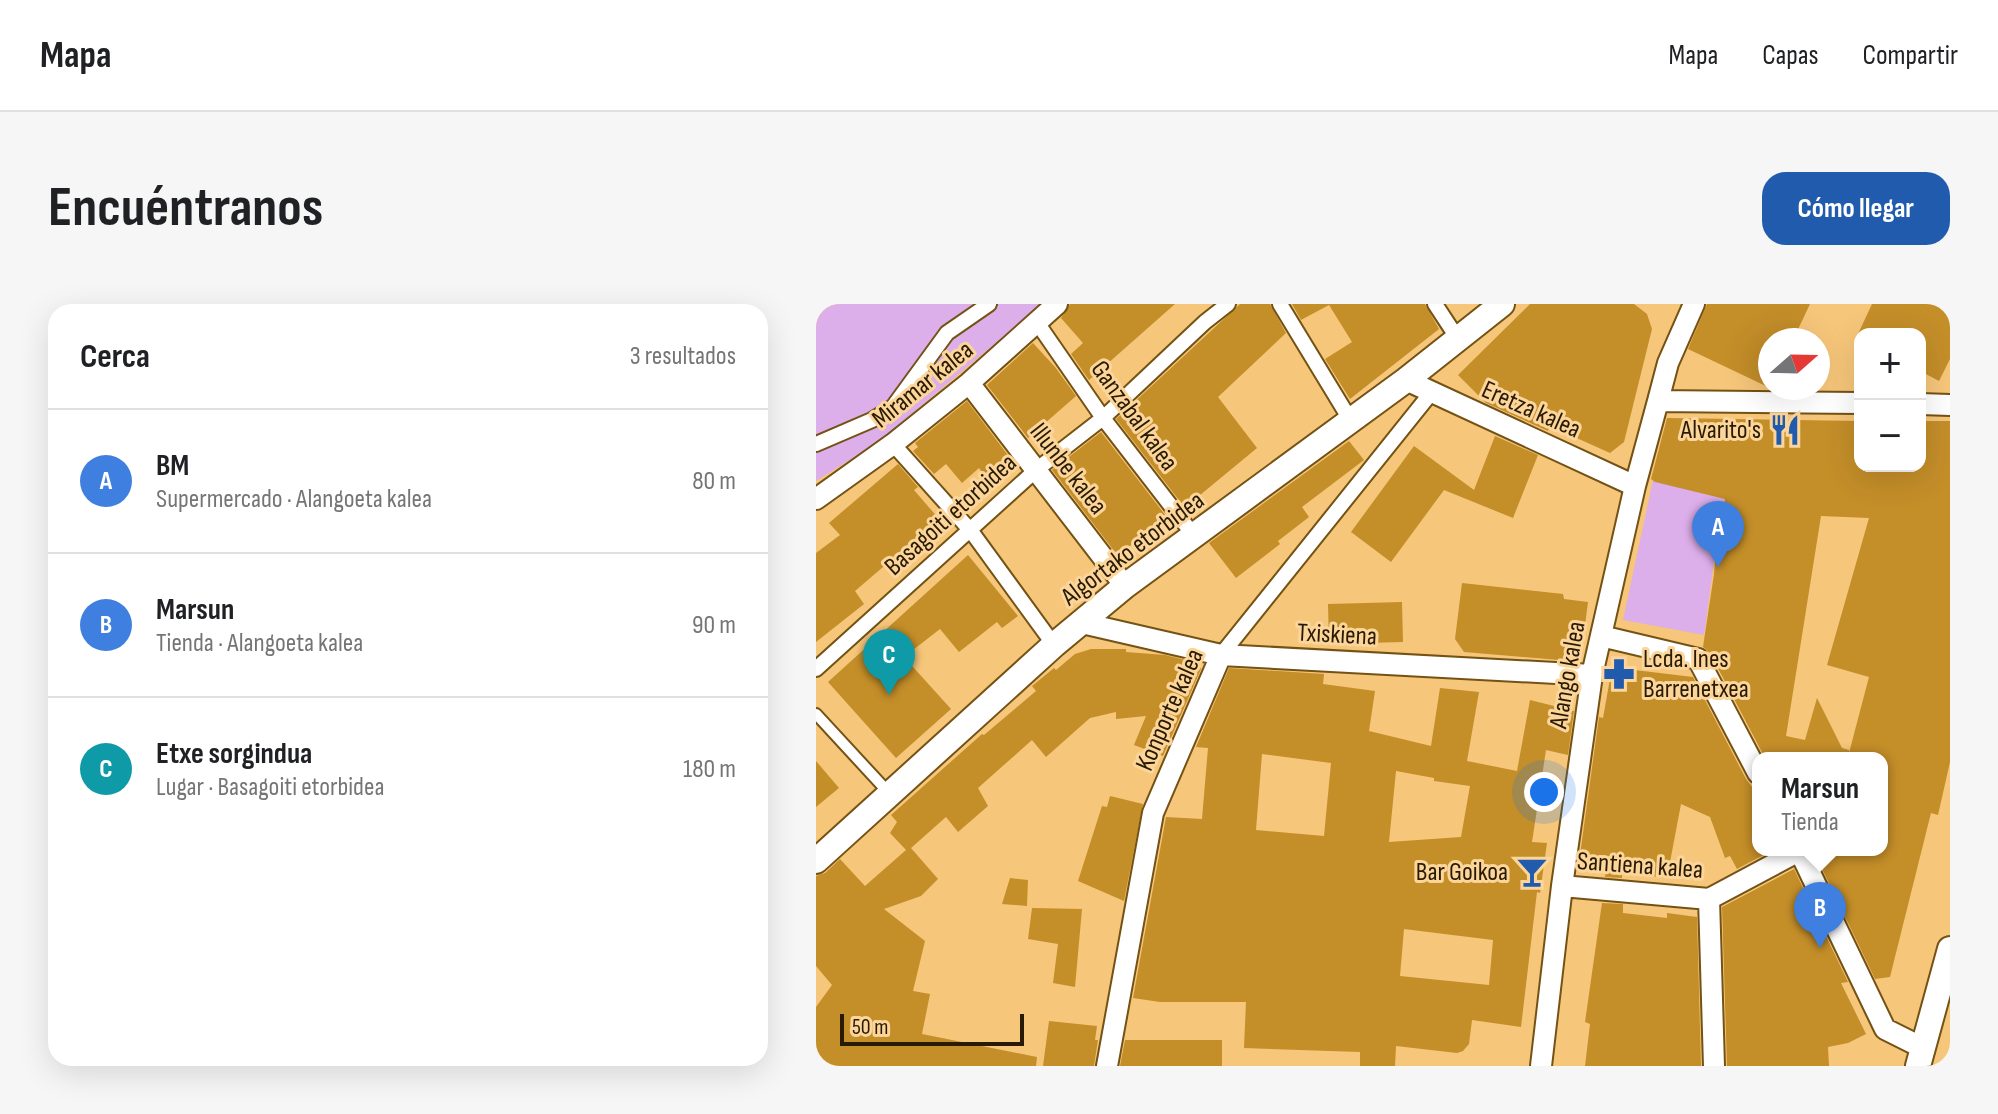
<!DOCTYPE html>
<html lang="es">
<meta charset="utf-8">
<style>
:root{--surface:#fff;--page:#f6f6f6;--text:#202124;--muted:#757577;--line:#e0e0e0;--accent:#215bad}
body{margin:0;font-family:"Sofia Sans Condensed",sans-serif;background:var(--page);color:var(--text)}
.controls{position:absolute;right:24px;top:24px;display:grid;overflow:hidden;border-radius:16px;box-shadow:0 8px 32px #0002}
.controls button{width:72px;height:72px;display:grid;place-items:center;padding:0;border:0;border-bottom:2px solid var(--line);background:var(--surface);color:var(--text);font:40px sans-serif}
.compass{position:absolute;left:942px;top:24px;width:72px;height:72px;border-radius:50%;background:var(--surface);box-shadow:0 8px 32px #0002;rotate:70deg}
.scale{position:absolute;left:24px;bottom:20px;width:184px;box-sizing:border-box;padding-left:8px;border:4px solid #281a03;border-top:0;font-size:22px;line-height:28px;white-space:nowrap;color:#281a03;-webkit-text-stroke:6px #fcd59a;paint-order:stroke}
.you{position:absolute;left:728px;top:488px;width:28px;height:28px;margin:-20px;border:6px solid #fff;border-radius:50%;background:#1a73e8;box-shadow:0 0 0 12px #1a73e833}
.badge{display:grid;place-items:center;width:52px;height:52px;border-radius:50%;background:var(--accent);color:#fff;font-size:26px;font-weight:700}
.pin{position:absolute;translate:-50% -66px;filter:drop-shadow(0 2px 4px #0008)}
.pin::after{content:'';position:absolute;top:42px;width:28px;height:24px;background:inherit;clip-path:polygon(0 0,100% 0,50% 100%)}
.popup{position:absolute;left:936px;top:448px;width:136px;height:104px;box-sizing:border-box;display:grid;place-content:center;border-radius:16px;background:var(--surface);filter:drop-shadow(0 2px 6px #0005);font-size:26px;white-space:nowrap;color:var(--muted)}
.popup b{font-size:30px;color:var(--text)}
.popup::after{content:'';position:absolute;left:50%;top:100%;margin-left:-16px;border:16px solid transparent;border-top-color:var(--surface)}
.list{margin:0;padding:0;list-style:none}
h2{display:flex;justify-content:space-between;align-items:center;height:104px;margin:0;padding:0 32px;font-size:34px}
h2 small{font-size:26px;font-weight:400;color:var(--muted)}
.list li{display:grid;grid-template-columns:52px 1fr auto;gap:24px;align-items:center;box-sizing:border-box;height:144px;padding:0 32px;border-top:2px solid var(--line)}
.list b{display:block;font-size:30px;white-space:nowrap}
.list p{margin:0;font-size:26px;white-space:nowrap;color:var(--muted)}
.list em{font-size:26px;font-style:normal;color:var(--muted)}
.map{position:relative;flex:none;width:1134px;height:762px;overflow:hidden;border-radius:24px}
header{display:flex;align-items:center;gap:48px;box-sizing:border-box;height:112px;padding:0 40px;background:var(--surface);border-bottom:2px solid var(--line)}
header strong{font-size:38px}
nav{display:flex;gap:44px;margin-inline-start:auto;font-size:28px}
.intro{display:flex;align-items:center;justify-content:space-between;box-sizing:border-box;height:192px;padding:0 48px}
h1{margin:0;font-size:56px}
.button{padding:20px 36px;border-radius:24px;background:var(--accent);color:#fff;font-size:28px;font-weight:700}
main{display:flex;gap:48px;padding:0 48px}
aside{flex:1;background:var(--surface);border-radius:24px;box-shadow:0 8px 32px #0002}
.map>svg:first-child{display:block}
</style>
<header>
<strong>Mapa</strong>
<nav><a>Mapa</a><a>Capas</a><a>Compartir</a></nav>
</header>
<div class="intro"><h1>Encuéntranos</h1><a class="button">Cómo llegar</a></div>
<main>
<aside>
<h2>Cerca<small>3 resultados</small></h2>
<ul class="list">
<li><span class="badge" style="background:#3f7fe0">A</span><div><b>BM</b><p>Supermercado · Alangoeta kalea</p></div><em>80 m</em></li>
<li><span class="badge" style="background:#3f7fe0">B</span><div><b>Marsun</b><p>Tienda · Alangoeta kalea</p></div><em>90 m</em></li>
<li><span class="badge" style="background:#0f9aa8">C</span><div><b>Etxe sorgindua</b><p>Lugar · Basagoiti etorbidea</p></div><em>180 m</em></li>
</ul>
</aside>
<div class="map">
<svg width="1134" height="762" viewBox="0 0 1134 762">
<rect width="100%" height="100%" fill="#f6c67a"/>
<path fill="#dcaeea" d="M0 0H226L61 139 0 177Z
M837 176 914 196 900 243 888 331 807 316Z"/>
<path fill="#c48e29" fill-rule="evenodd" d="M254 0H359L273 76 255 50 267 39 245 14Z
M424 0H454L470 29 402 93 441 144 372 201 369 197 366 200 300 115Z
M476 0H609L623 25 534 95 509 55 536 38 513 1 485 16Z
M714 0H818L831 10 836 25 808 138 794 149 734 122 732 127 670 99 642 71Z
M891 0H994L977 36H954V84L872 45Z
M1056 0H1134V55L1123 77 1104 67V30H1042Z
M217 39 239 63 260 92 212 134 171 81Z
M151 97 194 154 170 174 163 164 146 179 130 160 118 170 97 147 102 143 99 139Z
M851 114 1044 117V162H1104V117H1134V458L1122 511 1115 509 1074 673 1059 675 997 546H1066V454H949L894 349 887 343 898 270 900 243 903 235 909 195 839 178 835 175ZM1005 212 1053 214 1011 361 1053 373 1033 449V446L1026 444 1001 394 989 436 970 432Z
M285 128 350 212 302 252 236 166Z
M679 132 722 151 697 214 628 186 575 258 535 228 598 142 658 186Z
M533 137 548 156 486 203 493 213 462 237 464 240 420 274 393 239Z
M82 160 102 183 98 186 123 215 39 287 48 300 0 338V249L24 231 13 219Z
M152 251 202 312 186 324 181 318 143 348 124 325 88 353 135 405 80 454 12 378Z
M646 279 747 290 748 295 772 298 765 352 755 357 648 348 639 335Z
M586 298 587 338 513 340 512 300Z
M275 345H310V348L349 351 382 359 385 365 347 452 318 441 330 412 300 415V408L274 414 230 453 216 436 162 484 172 502 142 528 130 513 95 544 122 575 105 592 68 605 109 637 97 687 114 690 106 730 221 753 220 762H0V703L16 681 0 662V572L9 569 24 555 49 582 90 546 74 529 81 518 75 511 166 430 168 431 220 387 216 382 238 364 240 366 259 350Z
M413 364 508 370 507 380 559 387 553 427 615 442 624 384 663 388 651 457 701 467 714 396 758 407 752 451 730 446 716 538 731 539 724 589 721 588 705 723 656 716 653 740 647 747 641 749 580 742 579 762H544V748L428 744 430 698H344L317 694 350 513 386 515 392 444 380 443ZM446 450 515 459 508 532 440 526ZM580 467 618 474V477L654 482 645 533 573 538ZM588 625 677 636 673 681 584 672Z
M810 365 877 373 930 475 942 491V546H957L921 565 914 552 909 554 894 513 865 500 851 574 806 568V574L789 573 790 566 772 563 764 551 783 413 787 414 794 375Z
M0 457 23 484 0 503Z
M294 492 327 500 308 597 262 577 286 502 291 503Z
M978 565 1032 678 1025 679 1050 730 1032 739 1012 743 1013 762H911L906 603Z
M194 574 212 576 211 602 186 600Z
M786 599 807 600V609L851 614V609L881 613 885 762H769L774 720 769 718Z
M216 604 266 605 259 683 237 679 242 640 212 635Z
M233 717 281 722 279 736H282L278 762H227Z
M309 736H406V762H304Z"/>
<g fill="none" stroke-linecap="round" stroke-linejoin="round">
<defs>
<path id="service" d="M0 410 73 489"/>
<path id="pedestrian" d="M464 0 535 117
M619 0 642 35
M220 17 287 114 379 233
M0 140 56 116 77 103 131 29 173 0
M77 140 155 227 238 341
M405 351 615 89
M0 365 220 166 287 114 389 18 412 0"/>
<path id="minor" d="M590 76 819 182
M153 79 309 282
M842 97 1044 99
M1104 100 1134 101
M0 195 77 140 153 79 241 0
M266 319 405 351 776 371
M785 332 882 355 942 469
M983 546 1069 725 1107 744
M746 582 893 595 983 547
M893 595 898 762
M291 762 337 509 405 351
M725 762 746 582 776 371 819 182 842 97 852 59 878 0"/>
<path id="tertiary" d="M0 557 238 341 309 282 590 76 686 0
M1102 762 1134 645"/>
</defs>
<use href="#service" stroke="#745214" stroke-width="14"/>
<use href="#pedestrian" stroke="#745214" stroke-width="18"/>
<use href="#minor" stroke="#745214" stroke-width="24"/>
<use href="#tertiary" stroke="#745214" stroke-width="28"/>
<use href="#service" stroke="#fff" stroke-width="10"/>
<use href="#pedestrian" stroke="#fff" stroke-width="14"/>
<use href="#minor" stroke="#fff" stroke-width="20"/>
<use href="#tertiary" stroke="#fff" stroke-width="24"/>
</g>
<defs>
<symbol id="restaurant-bare" viewBox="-9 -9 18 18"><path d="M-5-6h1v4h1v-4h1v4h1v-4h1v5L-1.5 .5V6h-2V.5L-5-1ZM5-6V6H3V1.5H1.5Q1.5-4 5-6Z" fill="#215bad" stroke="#fcd59a" stroke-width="2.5" paint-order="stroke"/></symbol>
<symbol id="pharmacy-bare" viewBox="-9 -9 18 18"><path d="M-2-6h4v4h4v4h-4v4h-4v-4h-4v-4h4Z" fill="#215bad" stroke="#fcd59a" stroke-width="2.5" paint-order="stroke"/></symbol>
<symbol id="bar-bare" viewBox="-9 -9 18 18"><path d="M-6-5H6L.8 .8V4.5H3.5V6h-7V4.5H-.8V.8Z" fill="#215bad" stroke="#fcd59a" stroke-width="2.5" paint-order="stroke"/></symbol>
</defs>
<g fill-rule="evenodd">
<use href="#restaurant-bare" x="947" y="104" width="44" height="44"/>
<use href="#pharmacy-bare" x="781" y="348" width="44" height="44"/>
<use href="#bar-bare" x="694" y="546" width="44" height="44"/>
</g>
<g text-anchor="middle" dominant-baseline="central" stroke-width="6" stroke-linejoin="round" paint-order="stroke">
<g font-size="26" fill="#281a03" stroke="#fcd59a">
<text transform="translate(107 81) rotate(-39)">Miramar kalea</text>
<text transform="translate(715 106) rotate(24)">Eretza kalea</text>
<text transform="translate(318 112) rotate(54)">Ganzabal kalea</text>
<text transform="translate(252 165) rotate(52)">Illunbe kalea</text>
<text transform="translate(135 211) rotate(-42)">Basagoiti etorbidea</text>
<text transform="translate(317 245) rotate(-37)">Algortako etorbidea</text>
<text transform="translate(521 331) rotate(3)">Txiskiena</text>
<text transform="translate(752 371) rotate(-80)">Alango kalea</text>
<text transform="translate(354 406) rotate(-66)">Konporte kalea</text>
<text transform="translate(824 562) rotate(4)">Santiena kalea</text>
</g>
<g font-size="26" fill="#281a03" stroke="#fcd59a" text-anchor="end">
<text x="945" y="126">Alvarito's</text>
<text x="827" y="355" text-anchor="start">Lcda. Ines<tspan x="827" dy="30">Barrenetxea</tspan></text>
<text x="692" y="568">Bar Goikoa</text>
</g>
</g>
</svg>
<div class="controls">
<button>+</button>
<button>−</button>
</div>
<svg class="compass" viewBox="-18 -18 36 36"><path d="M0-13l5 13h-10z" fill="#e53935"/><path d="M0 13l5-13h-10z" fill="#757577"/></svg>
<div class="scale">50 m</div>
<div class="you"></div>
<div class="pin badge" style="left:902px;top:263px;background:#3f7fe0">A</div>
<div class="pin badge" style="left:1004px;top:644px;background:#3f7fe0">B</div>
<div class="popup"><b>Marsun</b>Tienda</div>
<div class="pin badge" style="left:73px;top:391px;background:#0f9aa8">C</div>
</div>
</main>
